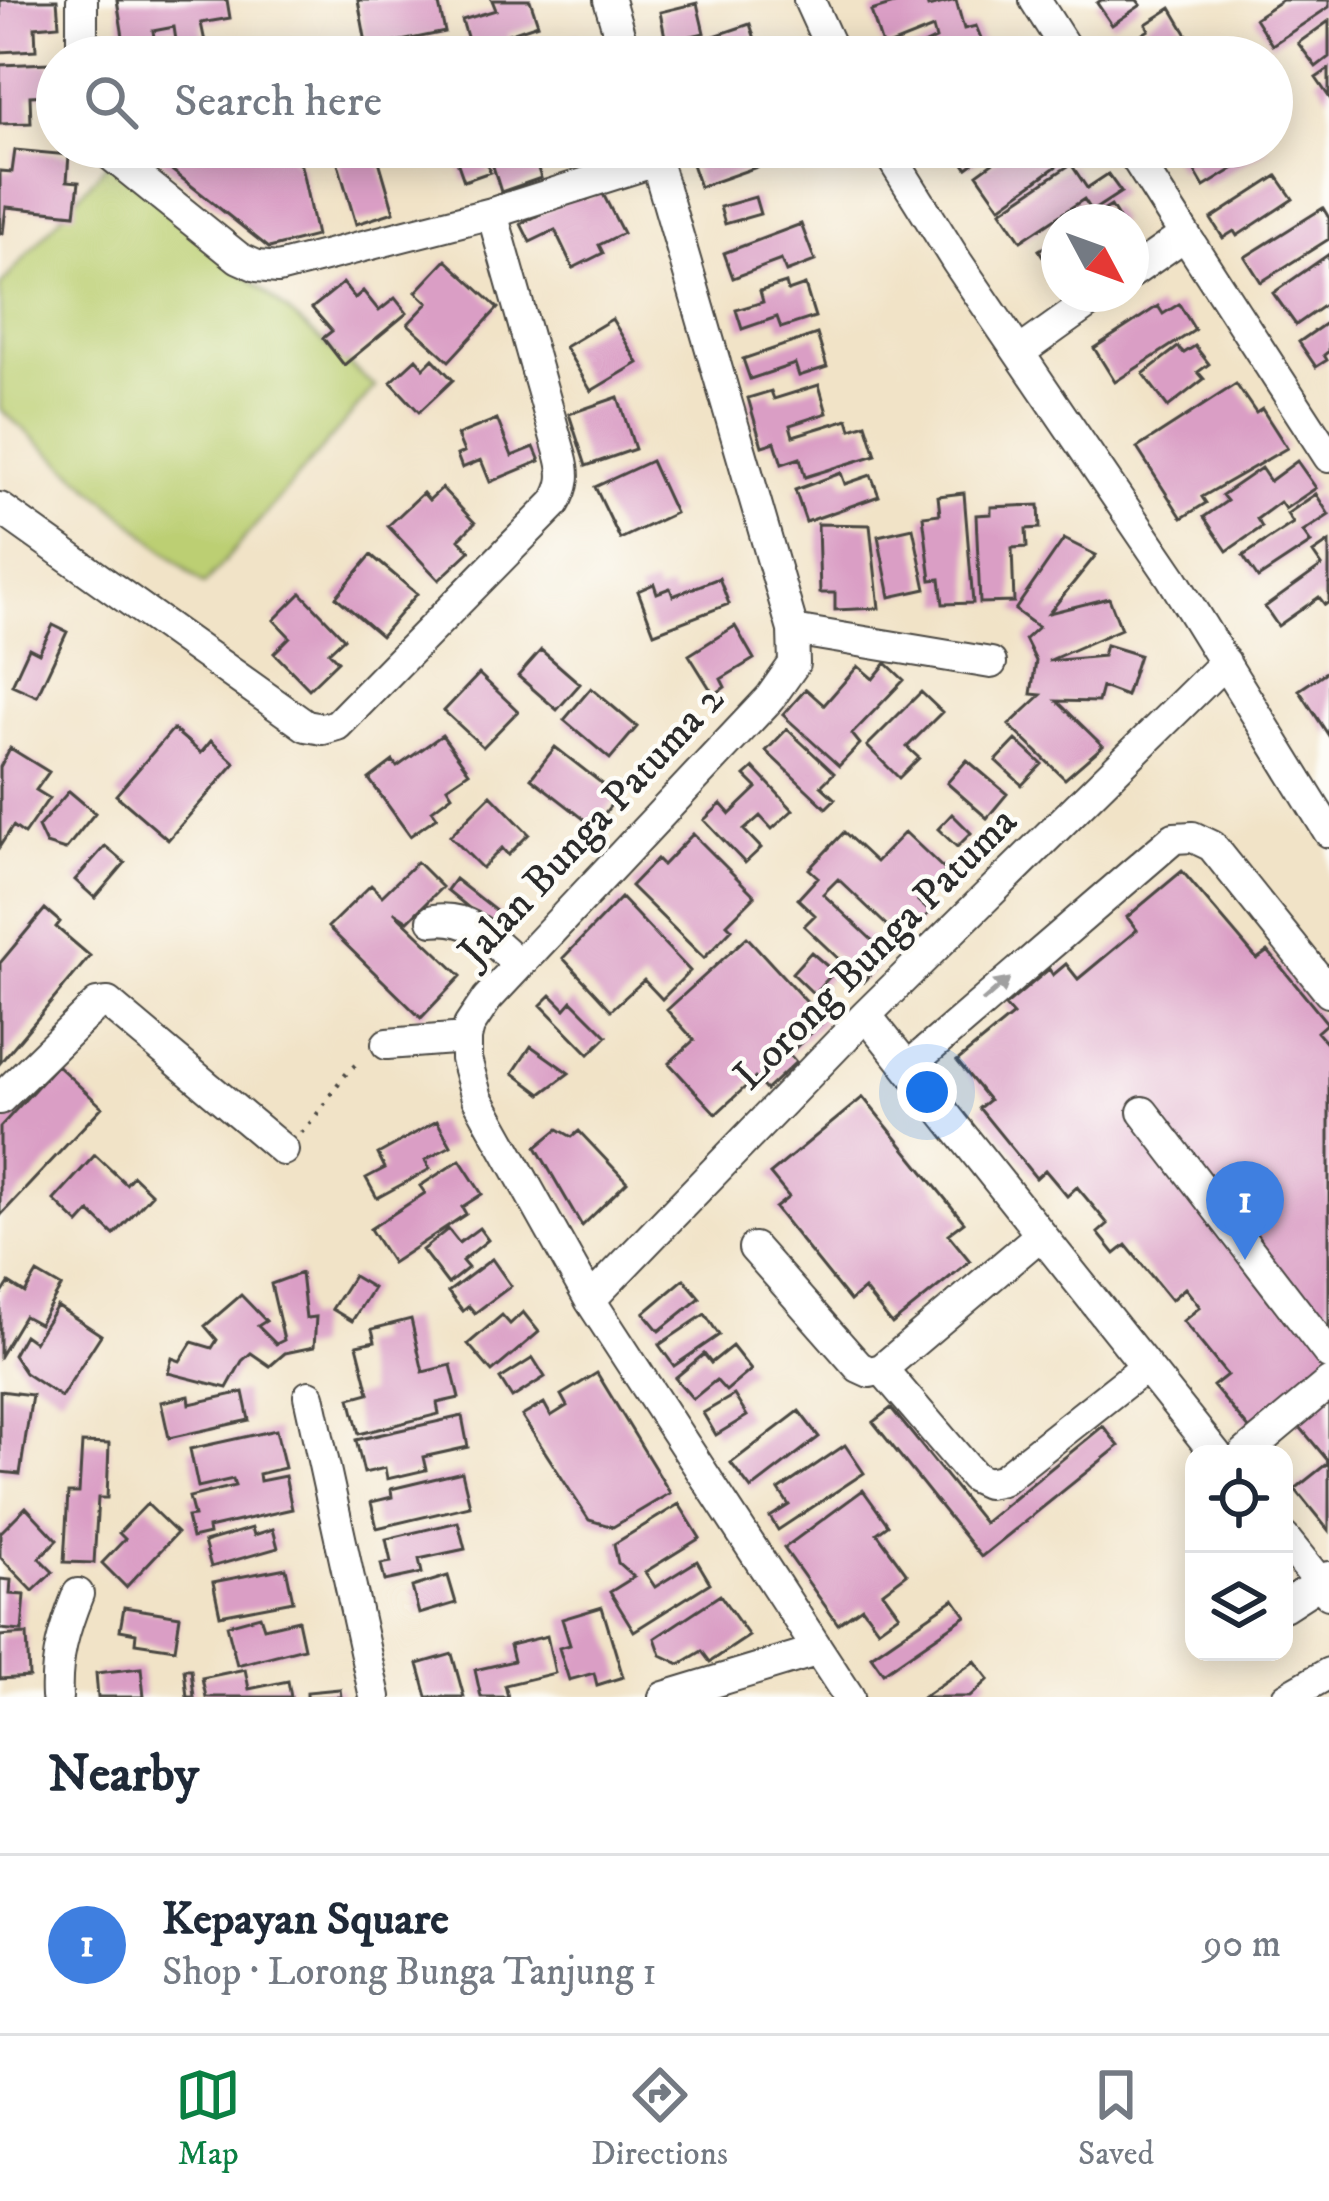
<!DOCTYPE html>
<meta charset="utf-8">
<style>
:root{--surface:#fff;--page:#f6f6f7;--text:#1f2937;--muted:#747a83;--line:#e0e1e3;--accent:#0b8043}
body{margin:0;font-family:"IM FELL DW Pica",serif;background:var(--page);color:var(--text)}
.controls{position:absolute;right:36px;bottom:36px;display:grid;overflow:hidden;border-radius:24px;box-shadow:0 6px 30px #0003}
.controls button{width:108px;height:108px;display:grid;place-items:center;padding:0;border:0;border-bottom:3px solid var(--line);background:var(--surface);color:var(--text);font:60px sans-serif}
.compass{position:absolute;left:1041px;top:204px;width:108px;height:108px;border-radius:50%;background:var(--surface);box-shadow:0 6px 30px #0003;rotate:131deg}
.you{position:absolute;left:927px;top:1092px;width:42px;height:42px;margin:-30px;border:9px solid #fff;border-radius:50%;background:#1a73e8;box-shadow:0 0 0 18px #1a73e833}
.badge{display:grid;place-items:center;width:78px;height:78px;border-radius:50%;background:var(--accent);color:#fff;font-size:39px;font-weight:700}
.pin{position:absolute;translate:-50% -99px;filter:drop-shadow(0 3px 6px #0008)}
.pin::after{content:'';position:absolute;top:63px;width:42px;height:36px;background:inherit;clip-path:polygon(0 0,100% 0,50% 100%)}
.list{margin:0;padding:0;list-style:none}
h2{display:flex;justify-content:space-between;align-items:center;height:156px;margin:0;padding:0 48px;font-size:51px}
h2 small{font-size:39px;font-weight:400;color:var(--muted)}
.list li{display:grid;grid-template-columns:78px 1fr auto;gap:36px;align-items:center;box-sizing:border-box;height:180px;padding:0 48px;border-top:3px solid var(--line)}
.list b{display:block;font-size:45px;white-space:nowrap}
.list p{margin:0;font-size:39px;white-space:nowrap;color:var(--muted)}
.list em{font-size:39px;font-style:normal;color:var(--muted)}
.icon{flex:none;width:66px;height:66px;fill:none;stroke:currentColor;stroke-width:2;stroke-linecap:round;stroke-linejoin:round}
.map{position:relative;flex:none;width:1329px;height:1697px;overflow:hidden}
.search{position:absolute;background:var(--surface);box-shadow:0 6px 30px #0003;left:36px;right:36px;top:36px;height:132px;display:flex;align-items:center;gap:30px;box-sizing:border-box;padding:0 42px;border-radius:66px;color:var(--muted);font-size:45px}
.sheet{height:336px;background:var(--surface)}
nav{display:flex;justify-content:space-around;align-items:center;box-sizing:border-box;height:168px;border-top:3px solid var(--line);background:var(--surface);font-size:33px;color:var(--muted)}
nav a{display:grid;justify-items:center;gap:6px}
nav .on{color:var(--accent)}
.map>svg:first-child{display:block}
</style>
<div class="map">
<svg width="1329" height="1697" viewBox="0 0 1329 1697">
<rect width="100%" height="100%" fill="#fdfcf7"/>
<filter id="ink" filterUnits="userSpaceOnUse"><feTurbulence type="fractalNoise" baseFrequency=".00833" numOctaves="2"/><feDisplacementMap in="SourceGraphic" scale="24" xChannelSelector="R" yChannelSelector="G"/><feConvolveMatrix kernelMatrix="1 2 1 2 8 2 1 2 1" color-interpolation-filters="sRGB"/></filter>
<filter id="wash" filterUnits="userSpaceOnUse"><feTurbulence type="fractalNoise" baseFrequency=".004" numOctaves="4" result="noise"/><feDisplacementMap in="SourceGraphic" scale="48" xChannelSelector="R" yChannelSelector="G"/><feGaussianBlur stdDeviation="2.7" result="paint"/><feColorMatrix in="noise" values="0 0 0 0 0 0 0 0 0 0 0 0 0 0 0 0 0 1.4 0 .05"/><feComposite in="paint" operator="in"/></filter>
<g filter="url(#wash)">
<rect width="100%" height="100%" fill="#f1e3c7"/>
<path fill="#bccf73" stroke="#747d4f" stroke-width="3" d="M111 159 375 387 204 585 0 409V286Z"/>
<g id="blocks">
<path fill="#da9ec5" d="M0 0H57L59 25 35 27 36 50 0 52Z
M117 0H227L230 18 201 23 205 42 177 47 174 27 153 31 156 50 126 55Z
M358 0H438L445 32 367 48Z
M492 0H530L538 24 508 34 514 53 473 57 462 20 496 10Z
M907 0H926L928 7 956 0 964 29 976 26 988 55 899 57 936 39 933 28 883 48 871 11Z
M1101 0H1137L1141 5 1112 25 1097 3Z
M1282 0H1329V7L1272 45 1255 18Z
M697 3 704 33 666 42 660 12Z
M1171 8 1187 35 1150 57H1110L1106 49 1117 42 1120 48 1149 30 1146 24Z
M1329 21V57L1316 67 1298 43Z
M750 24 761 57H655V56Z
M577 33 595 57H546Z
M406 45 410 57H374V56Z
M256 47 259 57H227V56Z
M50 63 51 95 30 96 31 123 0 124V65Z
M1329 69V97L1316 78Z
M197 147H281L301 166 316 236 269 248 158 159Z
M367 147H375L394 212 356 224 336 157Z
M452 147H481L490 172 464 181Z
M487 147H531L541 178 501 192Z
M686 147H789L791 155 700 187Z
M953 147H996L967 168Z
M1014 147H1083L1000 207 977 174Z
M1166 147H1269L1204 187 1190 163 1179 169Z
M15 150 69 155 67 181 79 182 75 214 6 207 3 233H0V171L12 172Z
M1071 164 1087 188 1108 174 1121 192 1092 211 1084 199 1021 241 1001 211Z
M1277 176 1293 199 1237 236 1234 231 1223 238 1211 219Z
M602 192 623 233 599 245 603 253 573 268 555 230 530 242 521 224 582 193 586 200Z
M755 197 760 214 725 224 720 207Z
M1111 206 1121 222H1085Z
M1323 208 1329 218V239L1261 282 1245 257Z
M801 224 815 261 786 272 781 260 733 278 724 253Z
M1059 238V283L1039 250Z
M1329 254V302L1296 325 1273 293Z
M446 260 498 308 449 361 408 324 428 303 416 292Z
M343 283 355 298 363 291 379 311 395 298 407 313 344 365 323 338 332 331 312 308Z
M786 283 788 291 805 285 815 317 781 328 777 317 742 329 736 310 763 302 760 291Z
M1179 304 1195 330 1115 382 1094 348 1158 306 1163 314Z
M612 319 638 363 591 391 565 347Z
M1329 321V351L1324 355 1327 360 1316 367 1299 342Z
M817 334 827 367 799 376 795 364 750 379 743 359Z
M1195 346 1209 364 1198 372 1204 379 1168 407 1143 374 1178 347 1184 353Z
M416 359 424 368 433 359 453 380 419 412 391 382Z
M1236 384 1256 413 1262 409 1287 448 1202 497 1206 503 1182 518 1137 448Z
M819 385 827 413 790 425 793 436 848 419 851 429 866 424 876 455 805 477 800 458 782 464 775 442 762 446 748 398 771 391 774 399Z
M618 397 635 449 586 466 569 414Z
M497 419 512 456 534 447 540 461 490 482 481 460 462 468 457 455 464 452 457 435Z
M651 461 675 513 620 539 595 487Z
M1297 461 1316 488 1285 509 1280 502 1257 519 1262 527 1227 551 1204 517 1227 501 1222 495 1261 468 1270 481Z
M841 473 845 484 871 475 879 496 806 522 795 490Z
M442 488 475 523 459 539 470 551 439 580 388 526 423 493 429 500Z
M964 493 973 603 943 604 940 579 931 580 923 516 940 514 938 496Z
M1316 494 1329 515 1303 532 1311 543 1258 578 1243 556 1293 523 1287 514Z
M1039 505 1040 528 1026 529 1027 547 1012 548 1014 602 980 603 976 515 991 514V507Z
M818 524 870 525 879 608 835 610V593H820Z
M913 528 926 589 890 597 878 536Z
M1064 539 1096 555 1049 613 1109 598 1121 629 1048 661 1103 656 1106 645 1139 655 1126 696 1102 687 1098 702 1057 701 1103 746 1065 779 1009 725 1041 695 1031 694 1036 661 1025 639 1038 627 1015 610Z
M1329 542V602L1325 605 1319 597 1278 626 1265 607 1322 566 1313 553Z
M371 555 417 594 381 636 336 597Z
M719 578 729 604 654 633 638 591 654 584 657 593 670 588 673 596Z
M301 593 344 638 329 652 338 661 309 689 274 653 290 637 274 620Z
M53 625 67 632 37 696 12 685 29 648 39 653Z
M735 626 754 659 721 679 725 687 714 695 689 655Z
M541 650 580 684 557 710 518 676Z
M886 663 904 680 852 734 860 744 839 766 783 715 806 689 824 705 858 666 873 679Z
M1329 670V736L1299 690Z
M479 674 518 711 483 747 444 711Z
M591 688 637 727 610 759 564 720Z
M921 692 942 712 907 747 919 758 899 778 867 746Z
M173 729 201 753 211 741 235 763 168 840 116 795Z
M787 729 834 773 821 786 835 799 826 808 766 751Z
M442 735 469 772 447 787 452 795 432 810 437 817 410 836 369 779 393 761 397 767Z
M1016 740 1042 764 1022 785 996 761Z
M555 747 618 796 594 827 531 778Z
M10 748 49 772 36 790 49 798 24 834 13 826 0 846V767Z
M967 760 1007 794 987 818 947 783Z
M754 768 793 810 772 829 760 816 744 830 761 848 745 863 704 820 721 804 730 814 757 788 745 776Z
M69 791 95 813 65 850 46 844 38 827Z
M491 795 529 834 508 855 502 848 482 868 450 836Z
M952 814 971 833 957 847 938 829Z
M844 832 876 862 905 832 946 871 918 901 930 912 902 940 838 879 823 894 888 955 863 982 804 926 815 915 798 899 818 877 809 869Z
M693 834 755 896 727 924 732 929 704 958 631 886 657 859 663 865Z
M105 846 125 863 95 898 75 880Z
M417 862 442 887 408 921 394 912 461 976 421 1018 328 927 371 885 382 896Z
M1182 871 1257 959 1268 951 1327 1023 1317 1032 1329 1046V1531L1295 1489 1329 1462 1286 1410 1255 1436 1213 1386 1227 1375 1183 1321 1200 1307 1185 1288 1171 1300 1126 1245 1115 1254 1098 1233 1108 1224 1077 1187 1067 1196 1045 1170 1036 1178 979 1108 989 1100 957 1061 1013 1015 1005 1006 1049 969 1053 975 1066 964 1078 979 1137 930 1127 917Z
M455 879 501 915 492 927 447 890Z
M621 898 690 971 662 999 644 980 611 1010 563 958Z
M45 909 60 922 56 927 90 956 0 1063V963Z
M747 937 824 1021 789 1054 796 1062 766 1090 755 1078 716 1114 669 1063 694 1040 667 1010Z
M811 952 834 972 814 994 792 973Z
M551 995 565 1009 572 1001 607 1036 589 1054 541 1005Z
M531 1046 569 1073 541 1094 513 1073Z
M57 1065 102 1107 0 1216V1127Z
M863 1097 964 1222 948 1234 970 1261 892 1324 864 1289 850 1301 775 1208 789 1197 770 1174Z
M437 1121 451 1146 425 1160 430 1169 377 1198 366 1178 385 1168 378 1154Z
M558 1129 572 1137 579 1131 627 1182 582 1226 536 1147Z
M95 1155 126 1184 133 1176 152 1194 114 1235 90 1212 79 1224 54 1200Z
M460 1160 482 1194 462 1207 466 1214 392 1263 370 1229 425 1193 420 1186Z
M479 1228 488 1240 462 1261 468 1268 448 1284 422 1250 448 1229 459 1243Z
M492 1259 511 1286 475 1313 469 1306 463 1311 448 1292Z
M37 1273 61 1287 39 1324 24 1316 0 1356V1297L9 1283 25 1293Z
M301 1273 306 1318 316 1317 314 1347 285 1353 270 1366 251 1353 242 1361 227 1388 168 1373 172 1358 180 1361 192 1342 212 1348 217 1340 205 1326 241 1295 266 1321 258 1326 276 1344 284 1340 271 1284Z
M353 1276 373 1288 352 1321 332 1309Z
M684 1279 700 1298 659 1331 644 1313Z
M57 1306 101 1335 61 1397 25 1373 13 1355 24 1335 34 1342Z
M523 1312 539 1332 492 1372 468 1344 502 1315 510 1324Z
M705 1314 719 1335 674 1366 659 1345Z
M411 1319 423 1372 451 1365 459 1398 437 1403 439 1414 359 1434 350 1398 369 1393 357 1345 375 1341 372 1329Z
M732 1346 751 1370 726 1391 716 1380 693 1399 675 1378 704 1354 711 1363Z
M533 1358 545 1377 512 1398 500 1379Z
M597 1373 670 1493 613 1527 589 1520 522 1416 544 1403 551 1416 567 1406 561 1395Z
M0 1391 32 1395 20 1474 0 1472Z
M243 1392 249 1420 169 1438 161 1402 189 1396 190 1404Z
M734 1395 747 1416 716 1435 703 1413Z
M891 1408 984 1523 1103 1426 1119 1446 981 1557 873 1422Z
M799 1411 819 1437 751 1489 731 1463Z
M462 1416 468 1447 423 1457 426 1470 387 1479 385 1468 364 1473 356 1440Z
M276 1430 285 1468 259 1474 260 1481 285 1476 292 1509 208 1528 209 1534 192 1538 187 1517 194 1516 189 1497 235 1486 233 1479 198 1487 190 1449Z
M82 1443 109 1444 107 1498H98L94 1563 64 1562 68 1493H79Z
M845 1445 864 1473 778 1530 770 1517 789 1505 779 1490Z
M462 1472 470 1506 377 1528 371 1502 392 1497 391 1489Z
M863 1490 888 1525 877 1533 907 1574 883 1592 899 1614 878 1629 862 1607 838 1624 784 1548Z
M147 1504 177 1533 126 1587 102 1563 125 1539 119 1533Z
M679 1504 700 1538 645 1572 655 1587 697 1561 710 1583 634 1631 610 1592 634 1577 618 1563 614 1544Z
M26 1507 57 1540 39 1558 53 1572 33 1591 0 1557V1533Z
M458 1522 465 1549 419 1559 422 1573 385 1581 381 1564 391 1562 386 1539Z
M252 1528 254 1535 273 1529 278 1548 211 1567 204 1542Z
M286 1568 293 1601 220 1615 213 1582Z
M448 1576 456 1603 419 1614 412 1587Z
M0 1579 11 1580 10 1594 25 1595 22 1631 0 1629Z
M720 1595 749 1636 710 1662 702 1651 680 1664 661 1655 655 1638Z
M954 1599 966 1616 883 1673 871 1656Z
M124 1607 180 1616 175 1649 135 1643 136 1633 120 1630Z
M602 1607 623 1677 597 1685 594 1673 569 1680 559 1648 570 1645 562 1619Z
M260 1616 264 1628 298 1620 304 1648 237 1665 227 1625Z
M27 1634 29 1677 0 1679V1636Z
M547 1636 555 1673 505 1685 508 1697H481L475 1670 514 1661 510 1645Z
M452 1654 464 1697H427L418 1664Z
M975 1661 989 1679 970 1697H923Z
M141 1668 144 1697H98L96 1673Z
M184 1669H191L194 1697H187Z
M245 1669 249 1689 288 1681 291 1697H206L202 1678Z
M340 1689 341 1697H307V1692Z"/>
</g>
</g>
<g filter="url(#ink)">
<use href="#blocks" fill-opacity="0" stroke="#494742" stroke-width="3"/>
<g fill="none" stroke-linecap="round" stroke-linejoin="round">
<defs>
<path id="minor" d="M82 0V57
M609 0 626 57
M809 0 835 57
M1035 0 1071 57
M101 147 239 258 257 266 278 268 492 213 656 161
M652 147 793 630 794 664 770 698 487 999 469 1026 466 1038V1059L477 1098 590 1300 849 1697
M885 147 957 262 1172 578 1329 832
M1129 147 1185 235
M1131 273 1185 235 1329 457
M1020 352 1101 294
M0 508 306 726 323 729 337 725 555 503C565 486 566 475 561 456L492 213
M793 630 991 663
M433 920C471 915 491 939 518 964
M866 1015 1216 1454
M387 1044 466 1038
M908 1067 1174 838 1193 837 1212 846 1329 992
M0 1099 97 1004 108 1003 283 1150
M1143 1112 1329 1354
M754 1248 859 1367 870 1372 882 1369 1039 1236
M590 1300 866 1015 1225 662
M882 1369 974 1477 987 1483 1002 1480 1145 1367
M309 1396 375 1697
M1244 1454 1329 1383
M1284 1538 1329 1594
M1284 1606 1329 1577
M57 1697C55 1659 64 1629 78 1594
M664 1697 816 1651
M1287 1697 1329 1673"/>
</defs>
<use href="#minor" stroke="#494742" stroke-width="34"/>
<path stroke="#494742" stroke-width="4.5" stroke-dasharray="3 9" stroke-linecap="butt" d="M301 1133C325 1110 336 1077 362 1060"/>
<use href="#minor" stroke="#fff" stroke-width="30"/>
</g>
<defs><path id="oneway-solid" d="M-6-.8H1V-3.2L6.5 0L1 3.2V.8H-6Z" transform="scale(3)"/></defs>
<use fill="#a0a0a0" href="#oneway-solid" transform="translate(996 990) rotate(-41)"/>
</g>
<g text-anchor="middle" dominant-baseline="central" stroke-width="9" stroke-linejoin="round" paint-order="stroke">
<g font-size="42" fill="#2b2b2b" stroke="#fdfcf7">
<text transform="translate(592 826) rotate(-47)">Jalan Bunga Patuma 2</text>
<text transform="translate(876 949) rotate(-45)">Lorong Bunga Patuma</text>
</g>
</g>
</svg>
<div class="controls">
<button><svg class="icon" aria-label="locate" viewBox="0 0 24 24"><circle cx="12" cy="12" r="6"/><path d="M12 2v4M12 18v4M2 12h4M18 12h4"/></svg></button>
<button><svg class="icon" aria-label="layers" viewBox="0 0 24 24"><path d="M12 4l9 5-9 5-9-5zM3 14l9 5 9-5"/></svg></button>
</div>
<svg class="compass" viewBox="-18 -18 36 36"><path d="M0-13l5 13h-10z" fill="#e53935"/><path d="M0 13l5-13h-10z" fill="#747a83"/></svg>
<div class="you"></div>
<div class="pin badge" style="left:1245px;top:1260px;background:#3f7fe0">1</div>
<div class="search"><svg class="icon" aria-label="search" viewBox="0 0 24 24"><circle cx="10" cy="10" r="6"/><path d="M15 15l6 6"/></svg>Search here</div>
</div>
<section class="sheet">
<h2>Nearby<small></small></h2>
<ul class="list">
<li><span class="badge" style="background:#3f7fe0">1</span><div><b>Kepayan Square</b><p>Shop · Lorong Bunga Tanjung 1</p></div><em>90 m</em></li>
</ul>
</section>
<nav>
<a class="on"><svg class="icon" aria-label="map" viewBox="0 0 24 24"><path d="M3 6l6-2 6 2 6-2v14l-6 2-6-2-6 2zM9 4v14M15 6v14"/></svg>Map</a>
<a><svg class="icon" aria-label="directions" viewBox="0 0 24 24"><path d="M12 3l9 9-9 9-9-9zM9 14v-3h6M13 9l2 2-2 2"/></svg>Directions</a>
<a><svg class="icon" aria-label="saved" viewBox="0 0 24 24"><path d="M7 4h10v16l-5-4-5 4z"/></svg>Saved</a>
</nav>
